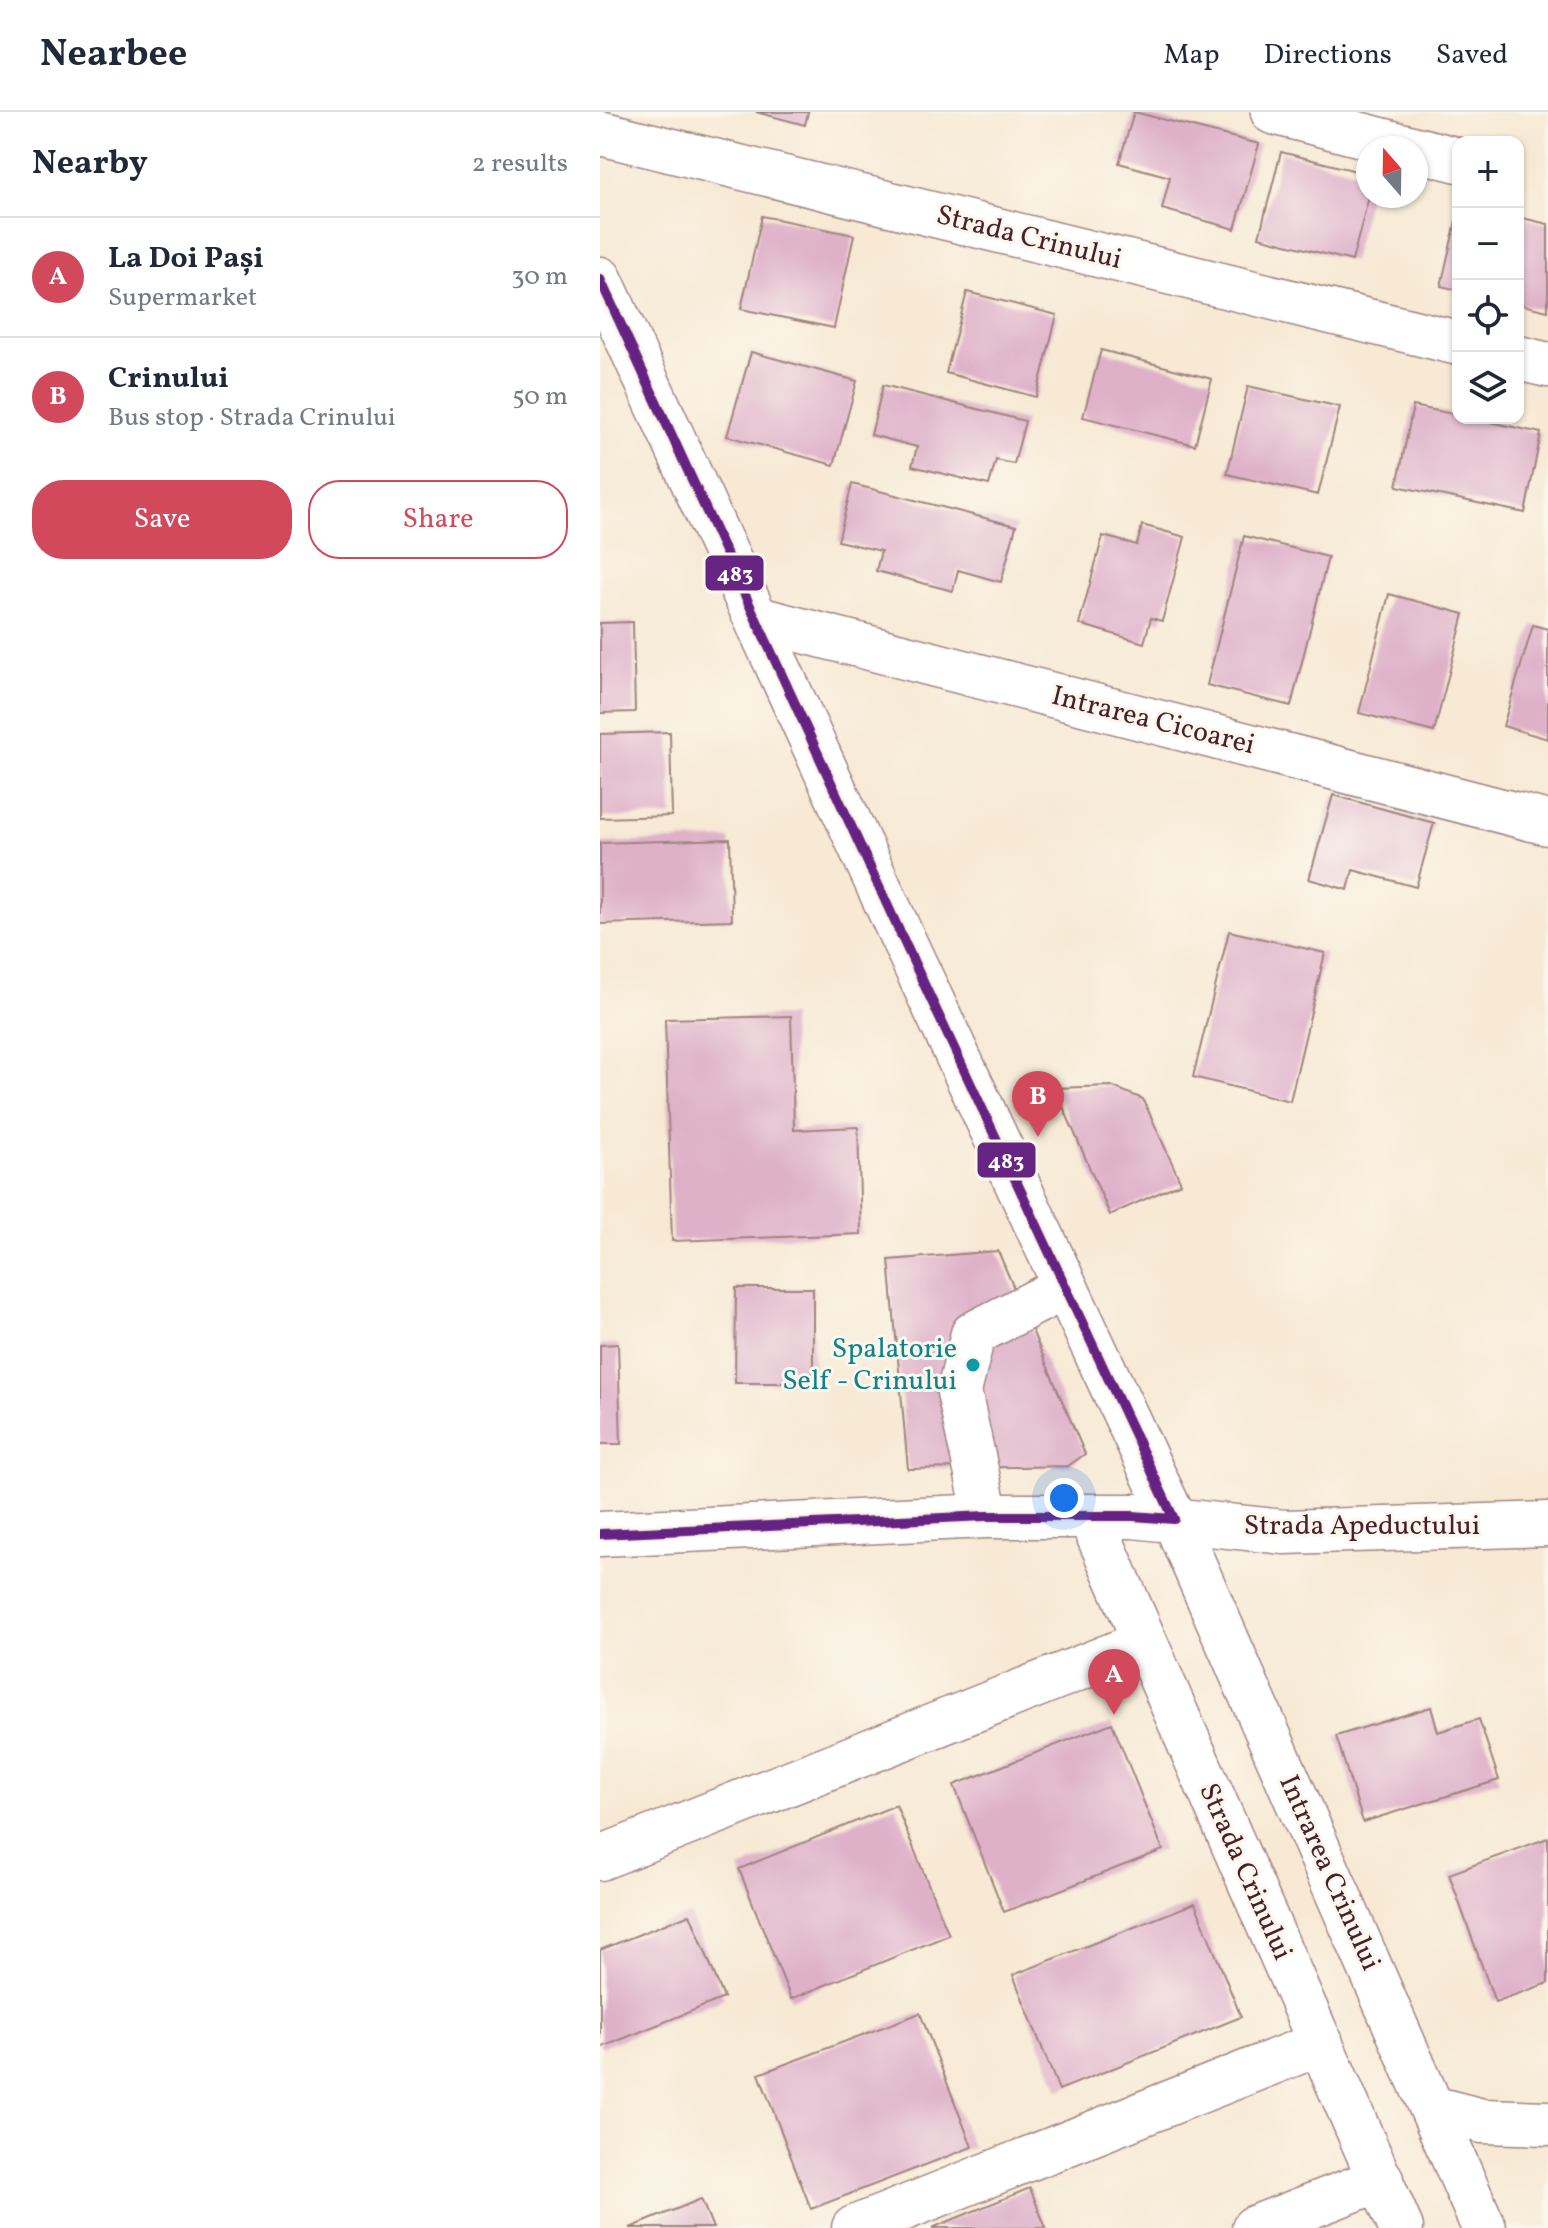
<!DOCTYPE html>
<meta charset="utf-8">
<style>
:root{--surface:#fff;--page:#f2f2f3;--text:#1f2937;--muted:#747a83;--line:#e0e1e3;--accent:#d1495b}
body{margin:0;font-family:Vollkorn,serif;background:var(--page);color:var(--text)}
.controls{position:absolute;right:24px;top:24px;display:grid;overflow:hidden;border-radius:16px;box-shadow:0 2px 6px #0004}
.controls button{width:72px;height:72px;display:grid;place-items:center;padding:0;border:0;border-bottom:2px solid var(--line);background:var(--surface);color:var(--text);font:40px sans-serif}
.compass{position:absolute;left:756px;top:24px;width:72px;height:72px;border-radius:50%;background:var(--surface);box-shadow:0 2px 6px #0004;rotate:340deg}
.you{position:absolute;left:464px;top:1386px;width:28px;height:28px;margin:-20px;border:6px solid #fff;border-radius:50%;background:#1a73e8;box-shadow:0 0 0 12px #1a73e833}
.badge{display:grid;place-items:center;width:52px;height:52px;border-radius:50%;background:var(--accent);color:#fff;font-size:26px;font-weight:700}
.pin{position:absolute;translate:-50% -66px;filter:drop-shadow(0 2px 4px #0008)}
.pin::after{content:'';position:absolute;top:42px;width:28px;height:24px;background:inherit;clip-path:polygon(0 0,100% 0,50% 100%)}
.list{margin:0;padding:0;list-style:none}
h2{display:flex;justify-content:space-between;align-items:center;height:104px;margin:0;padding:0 32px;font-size:34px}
h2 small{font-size:26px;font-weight:400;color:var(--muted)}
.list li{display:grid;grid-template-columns:52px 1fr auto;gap:24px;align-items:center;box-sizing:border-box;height:120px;padding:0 32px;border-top:2px solid var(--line)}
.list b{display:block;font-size:30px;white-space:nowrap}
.list p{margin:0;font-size:26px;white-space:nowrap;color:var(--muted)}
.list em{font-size:26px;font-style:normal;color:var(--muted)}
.actions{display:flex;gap:16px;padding:24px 32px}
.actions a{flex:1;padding:18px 0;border:2px solid var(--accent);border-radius:32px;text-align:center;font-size:28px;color:var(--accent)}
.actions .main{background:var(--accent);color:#fff}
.icon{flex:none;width:44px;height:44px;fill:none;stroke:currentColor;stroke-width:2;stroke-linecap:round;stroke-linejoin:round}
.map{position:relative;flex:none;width:948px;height:2116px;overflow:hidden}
header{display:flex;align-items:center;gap:48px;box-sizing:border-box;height:112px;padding:0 40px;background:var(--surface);border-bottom:2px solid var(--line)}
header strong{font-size:38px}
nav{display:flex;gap:44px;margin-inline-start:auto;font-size:28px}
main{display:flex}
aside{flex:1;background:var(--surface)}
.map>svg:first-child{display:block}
</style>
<header>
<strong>Nearbee</strong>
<nav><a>Map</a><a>Directions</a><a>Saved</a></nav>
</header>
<main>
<aside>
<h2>Nearby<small>2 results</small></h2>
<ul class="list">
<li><span class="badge">A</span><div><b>La Doi Pași</b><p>Supermarket</p></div><em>30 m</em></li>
<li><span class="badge">B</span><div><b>Crinului</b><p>Bus stop · Strada Crinului</p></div><em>50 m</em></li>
</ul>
<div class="actions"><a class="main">Save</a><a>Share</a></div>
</aside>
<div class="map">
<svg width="948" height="2116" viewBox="0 0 948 2116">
<rect width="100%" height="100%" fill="#fbf7ec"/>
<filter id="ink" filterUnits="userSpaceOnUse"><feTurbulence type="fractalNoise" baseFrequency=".0125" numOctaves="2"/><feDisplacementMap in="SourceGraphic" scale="16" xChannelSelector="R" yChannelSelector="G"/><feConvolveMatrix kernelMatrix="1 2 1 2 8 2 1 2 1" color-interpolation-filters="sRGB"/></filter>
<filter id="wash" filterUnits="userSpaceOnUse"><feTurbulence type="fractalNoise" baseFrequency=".006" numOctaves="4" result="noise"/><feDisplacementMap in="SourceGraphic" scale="32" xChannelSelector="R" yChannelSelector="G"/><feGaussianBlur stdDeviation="1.8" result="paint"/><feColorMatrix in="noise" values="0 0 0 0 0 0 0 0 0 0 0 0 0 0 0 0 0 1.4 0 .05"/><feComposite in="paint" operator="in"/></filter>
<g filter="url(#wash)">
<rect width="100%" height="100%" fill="#f7e9d4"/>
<g id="blocks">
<path fill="#deb1c9" d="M156 0H208L205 13Z
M534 0 659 32 635 117 562 97 570 65 519 51Z
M681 40 768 62 769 84 752 149 659 125Z
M162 104 254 123 234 216 141 197Z
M857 105H858V178L841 174Z
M918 105 948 112V199L918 192Z
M367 180 457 203 436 285 346 261Z
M501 238 612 267 595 333 483 305Z
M151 240 257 269 234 353 127 324Z
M283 273 425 309 414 352 396 348 389 373 312 354 317 335 271 323Z
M648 274 740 295 718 383 627 362Z
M813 294 858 303V306H872L941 321 925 401 797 374Z
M252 372 416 414 401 470 358 458 353 479 276 459 281 439 238 429Z
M542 413 585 425 562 509 551 506 544 531 479 512 503 424 537 433Z
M644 424 728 445 691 594 607 573Z
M789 482 864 502 834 620 759 601Z
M33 510 35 600 0 601V511Z
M933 513 948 517V627L903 614Z
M70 620 72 704 0 706V622Z
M733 683 834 711 816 775 753 758 748 778 709 767Z
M130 727 132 808 0 812V731Z
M629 819 725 841 690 989 593 965Z
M191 904 194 1018 258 1015 261 1122 72 1129 65 907Z
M511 974 543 987 581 1071 510 1103 455 976Z
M398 1139 485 1342 468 1354 308 1357 289 1148Z
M136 1176H213V1271H135Z
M18 1232 21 1332H0V1233Z
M831 1595 838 1620 879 1607 899 1668 763 1710 736 1624Z
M512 1611 563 1738 404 1800 354 1673Z
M296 1693 349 1823 191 1887 139 1757Z
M948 1726V1871L895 1890 849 1762Z
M595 1791 641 1905 459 1978 413 1863Z
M90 1802 124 1886 0 1936V1838Z
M320 1901 372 2035 211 2097 159 1962Z
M430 2076 446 2116H332Z
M101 2087 113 2116H30Z"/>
</g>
</g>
<g filter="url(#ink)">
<use href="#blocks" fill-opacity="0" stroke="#a08480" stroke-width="2"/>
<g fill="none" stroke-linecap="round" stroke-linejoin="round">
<defs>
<path id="minor" d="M673 0 812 36
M0 21 858 231
M816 37 858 48
M0 167 302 825 574 1407 884 2116
M918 246 948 253
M158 507 948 711
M386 1404 359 1280 373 1222 465 1175
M490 1404 801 2116
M0 1422 386 1404H533L684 1420 948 1412
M0 1746 543 1531
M832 1996 882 2009 948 2011
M254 2116 721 1931
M654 2116 781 2067"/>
</defs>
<use href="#minor" stroke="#a08480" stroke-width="47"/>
<use href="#minor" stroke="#fff" stroke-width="44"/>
<defs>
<path id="bus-1" d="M0 167 302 825 574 1407 533 1404H386L0 1422"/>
</defs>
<use href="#bus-1" stroke="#fbf7ec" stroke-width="16"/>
<use href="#bus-1" stroke="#662483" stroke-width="10"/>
</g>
</g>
<circle fill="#0f9aa8" stroke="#fbf7ec" stroke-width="3" cx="373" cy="1253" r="8"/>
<g text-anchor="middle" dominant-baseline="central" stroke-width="6" stroke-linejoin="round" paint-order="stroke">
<g font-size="28" fill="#4a1f2b" stroke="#fbf7ec">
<text transform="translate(429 126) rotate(14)">Strada Crinului</text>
<text transform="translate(553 609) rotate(14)">Intrarea Cicoarei</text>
<text x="762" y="1414">Strada Apeductului</text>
<text transform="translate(645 1760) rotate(66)">Strada Crinului</text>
<text transform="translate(729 1761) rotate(66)">Intrarea Crinului</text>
</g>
<g font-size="28" fill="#0d838f" stroke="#fbf7ec" text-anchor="end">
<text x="357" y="1237">Spalatorie<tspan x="357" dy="32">Self - Crinului</tspan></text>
</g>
</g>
<g stroke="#fbf7ec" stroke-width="3">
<rect x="104" y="442" width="61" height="38" rx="8" fill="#662483"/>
<rect x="376" y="1029" width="61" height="38" rx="8" fill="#662483"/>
</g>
<g font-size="22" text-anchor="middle" font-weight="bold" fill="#fff">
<text x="135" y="469">483</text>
<text x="406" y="1056">483</text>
</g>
</svg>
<div class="controls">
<button>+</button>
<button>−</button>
<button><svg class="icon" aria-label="locate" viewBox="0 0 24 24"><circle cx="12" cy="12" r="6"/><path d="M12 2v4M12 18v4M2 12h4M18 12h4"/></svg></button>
<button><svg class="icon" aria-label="layers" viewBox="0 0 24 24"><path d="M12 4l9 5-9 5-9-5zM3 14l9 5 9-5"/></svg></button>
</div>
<svg class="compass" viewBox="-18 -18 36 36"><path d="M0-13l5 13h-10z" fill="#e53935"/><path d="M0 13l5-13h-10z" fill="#747a83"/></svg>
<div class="you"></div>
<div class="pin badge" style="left:514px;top:1603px">A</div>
<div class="pin badge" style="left:438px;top:1025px">B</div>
</div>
</main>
